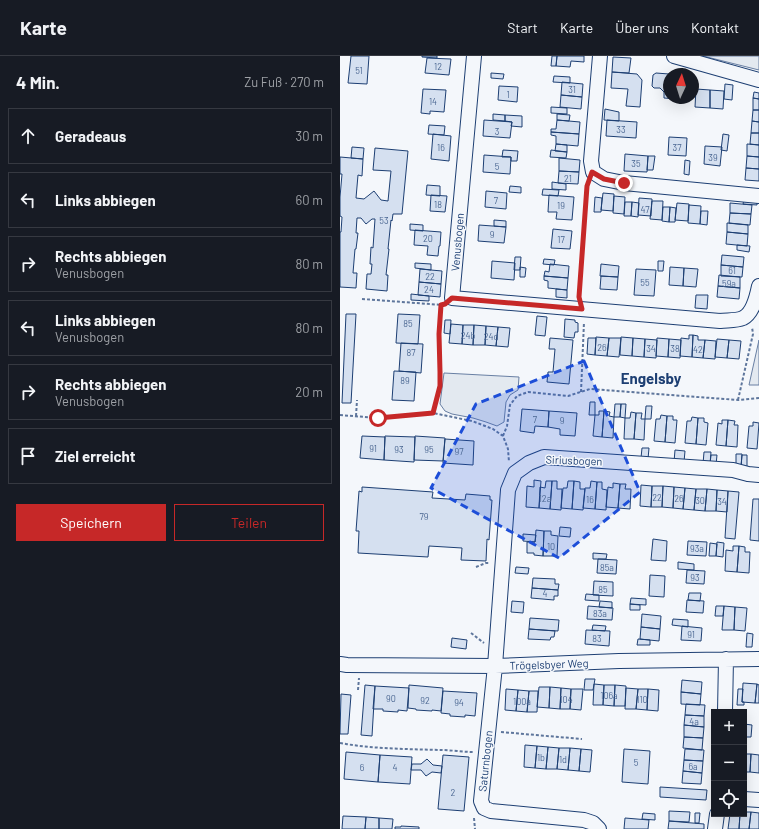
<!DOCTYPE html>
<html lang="de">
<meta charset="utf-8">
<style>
:root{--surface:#171b24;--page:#20242c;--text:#f1f3f6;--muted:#9ea1a6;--line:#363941;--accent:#c62828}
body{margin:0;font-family:Barlow,sans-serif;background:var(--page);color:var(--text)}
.controls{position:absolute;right:12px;bottom:12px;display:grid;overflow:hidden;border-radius:0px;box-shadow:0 4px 16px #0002}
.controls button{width:36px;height:36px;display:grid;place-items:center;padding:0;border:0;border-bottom:1px solid var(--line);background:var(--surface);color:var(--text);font:20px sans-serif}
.compass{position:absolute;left:323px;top:12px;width:36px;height:36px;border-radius:50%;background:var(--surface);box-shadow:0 4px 16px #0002;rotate:4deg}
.stop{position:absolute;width:12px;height:12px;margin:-9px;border:3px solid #c62828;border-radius:50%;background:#fff}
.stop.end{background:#c62828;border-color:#fff;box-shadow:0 1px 4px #0008}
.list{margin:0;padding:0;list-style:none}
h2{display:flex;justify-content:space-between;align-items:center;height:52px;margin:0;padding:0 16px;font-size:17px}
h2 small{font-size:13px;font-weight:400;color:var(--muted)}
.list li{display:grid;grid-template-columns:26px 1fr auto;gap:12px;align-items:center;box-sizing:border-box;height:56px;margin:0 8px 8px;padding:0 8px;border:1px solid var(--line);border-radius:0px}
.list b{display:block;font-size:15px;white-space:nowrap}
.list p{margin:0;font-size:13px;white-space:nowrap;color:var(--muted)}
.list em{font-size:13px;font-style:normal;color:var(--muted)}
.actions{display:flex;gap:8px;padding:12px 16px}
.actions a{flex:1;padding:9px 0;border:1px solid var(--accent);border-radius:0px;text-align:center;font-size:14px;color:var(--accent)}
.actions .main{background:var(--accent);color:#fff}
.icon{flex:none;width:22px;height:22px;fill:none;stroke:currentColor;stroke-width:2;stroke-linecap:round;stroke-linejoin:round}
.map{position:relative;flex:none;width:419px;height:773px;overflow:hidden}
header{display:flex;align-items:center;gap:24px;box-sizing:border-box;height:56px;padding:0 20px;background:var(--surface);border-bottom:1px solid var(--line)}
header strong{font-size:19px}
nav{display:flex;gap:22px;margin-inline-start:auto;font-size:14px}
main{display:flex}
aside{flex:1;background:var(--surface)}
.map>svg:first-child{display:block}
</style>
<header>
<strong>Karte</strong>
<nav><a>Start</a><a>Karte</a><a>Über uns</a><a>Kontakt</a></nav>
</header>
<main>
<aside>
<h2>4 Min.<small>Zu Fuß · 270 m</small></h2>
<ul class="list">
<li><svg class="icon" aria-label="ahead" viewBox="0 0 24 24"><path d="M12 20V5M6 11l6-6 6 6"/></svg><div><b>Geradeaus</b></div><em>30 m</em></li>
<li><svg class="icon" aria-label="left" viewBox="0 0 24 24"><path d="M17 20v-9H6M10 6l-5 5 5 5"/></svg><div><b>Links abbiegen</b></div><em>60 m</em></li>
<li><svg class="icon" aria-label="right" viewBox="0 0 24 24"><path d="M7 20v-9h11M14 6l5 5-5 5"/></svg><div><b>Rechts abbiegen</b><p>Venusbogen</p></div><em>80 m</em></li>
<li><svg class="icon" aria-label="left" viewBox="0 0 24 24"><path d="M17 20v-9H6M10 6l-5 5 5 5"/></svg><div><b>Links abbiegen</b><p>Venusbogen</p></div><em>80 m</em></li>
<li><svg class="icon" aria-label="right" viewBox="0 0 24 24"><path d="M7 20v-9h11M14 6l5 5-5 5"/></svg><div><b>Rechts abbiegen</b><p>Venusbogen</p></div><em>20 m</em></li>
<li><svg class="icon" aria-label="arrive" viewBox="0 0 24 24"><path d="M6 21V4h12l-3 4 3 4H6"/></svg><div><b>Ziel erreicht</b></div></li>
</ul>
<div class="actions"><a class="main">Speichern</a><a>Teilen</a></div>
</aside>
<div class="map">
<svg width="419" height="773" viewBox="0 0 419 773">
<rect width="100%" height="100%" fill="#f4f7fb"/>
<path fill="#e3e9f0" stroke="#687fa3" d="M363 0H419V14Z
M419 284V329H409Z
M104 317 179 321 178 334 170 339 166 346 164 366 157 370 146 366 133 362 112 358 105 355 100 348Z"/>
<path fill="#d5e0f0" stroke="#1d3f73" d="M11 0H29L27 28 8 27Z
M82 0H97V2L82 1Z
M212 0H217L216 10H211Z
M217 0H244V6L231 5 230 11 216 10Z
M273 1 291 2 289 17 272 16Z
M87 2 111 3 109 19 85 17Z
M272 16 297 18 302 24 300 51 286 50 288 33 271 32Z
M151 17 164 18 163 23 151 22Z
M316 17 329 18V42H338V43L324 42V36L320 32H314L312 30 313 19Z
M214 20 230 21V27L213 26Z
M222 26 243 28 242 41 221 39Z
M385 28 393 29 392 44 384 43Z
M159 30 178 31 177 46 158 44Z
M83 33 106 34 104 56 90 55V58L81 57Z
M356 33 370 34V52L355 51Z
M370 34 384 35 383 53 370 52Z
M414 36 419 37V43L413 42Z
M221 39 242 41 241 53 220 51Z
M413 42 419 43V54H413Z
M211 51 227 52V58L211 57Z
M265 53 279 56V65L264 64Z
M413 54H419V66L412 65Z
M153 58 165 59V65L153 64Z
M217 58 230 59 229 65 217 64Z
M165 59 182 60V71L171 70 172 66 165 65Z
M144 64 172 66 170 82 143 80Z
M217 64 240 66 239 78 211 76V73H216Z
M267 64 297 66 296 82 266 80Z
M412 65 419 66V77H411Z
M89 69 105 70 104 79 88 78Z
M211 76 239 78 238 90 216 88V80L211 79Z
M411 77H419V89L410 88Z
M93 78 111 80 109 105 91 103Z
M383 78 389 79 387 95 381 94Z
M329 81 347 82 346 100 328 99Z
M216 88 227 89V96L215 95Z
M407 88 419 89V101L407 100Z
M365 90 382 91 380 110 364 108Z
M12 91 24 92 23 103 11 102Z
M35 92 68 95 62 158H53L52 165 51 164 48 193H49L46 219H48L47 235 26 233 27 218H31L32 208H30L31 191 33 192 35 163H32L26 168 21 162H17L16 177H18L16 193H15L13 217H17L16 232 0 231V176H1L2 161 0 160V141L2 118H0V101L23 103 22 120 18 119 16 142 24 143 34 135 41 144 48 145 51 115 33 114Z
M163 94 178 95 177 105H171V101H162Z
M211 94 227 96 226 102 210 101Z
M285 98 308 100 307 116 284 115Z
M144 99 171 101 170 118 143 116Z
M308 100H315L313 114H307Z
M407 100 419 101V113L406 112Z
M219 102 240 104 239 116 219 115Z
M345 104 350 105 349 119 344 118Z
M406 112 419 113V125L405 124Z
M219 115 239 116 238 128 218 127Z
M212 126 226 128V134L212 133Z
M87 129 100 130V140L86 139Z
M170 130 181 131V137L169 136Z
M203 133 219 134 218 140 202 139Z
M146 135 167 137 166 153 145 151Z
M263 137 274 138 273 155 261 154Z
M91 139 107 140 105 156 90 155Z
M209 139 234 141 232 164 216 163 217 156H208Z
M274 140 285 141 284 158 273 157Z
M255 141 262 142 261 156H254Z
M299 142 312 143 311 160 298 159Z
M404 143 417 144V149L403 148Z
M312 145H323L322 164 310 163Z
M285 146H292L291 160H284Z
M292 146 299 147 298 161 291 160Z
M337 147 349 148 348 165 335 164Z
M390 147 412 149 411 158 390 157Z
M349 149 361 150 360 168 348 167Z
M323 151H330L329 166 322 165Z
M330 151 336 152 335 166H329Z
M361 155H368L367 169 360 168Z
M390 157 411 158 410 169 389 167Z
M154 164 166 165V171L154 170Z
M387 167 408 169V178L387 176Z
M70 168 83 169V175L70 174Z
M139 169 166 171 164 187 138 185Z
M213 173 232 175 230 193 211 192Z
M75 174 101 176 100 190H99L98 200 87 199 88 190 74 189Z
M387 176 408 178 407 190 386 188Z
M397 189 410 190 409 196 397 194Z
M382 199 404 201 403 211 381 209Z
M175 201H181L180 214H174Z
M204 203 215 204 214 209 203 208Z
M152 205 175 207 174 224 151 222Z
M318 205H324L323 215H318Z
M75 207 91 208V214L75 212Z
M210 208 229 210 228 222 204 220 205 215 209 216Z
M261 208 279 210 278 221 260 220Z
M381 209 403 211 402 221 381 220Z
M180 211 186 212 185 221H180Z
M330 211 344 212 343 230 329 229Z
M344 212 358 213 356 231 343 230Z
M80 213 102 215 101 228 79 226Z
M296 213 316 214 314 240 294 239Z
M379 219 400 221V232L378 230Z
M204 220 228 222 227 234 208 232V225L204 224Z
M261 220 278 221 277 234 260 233Z
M79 226 101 228 100 241 78 239Z
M378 230 400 232 399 243 377 241Z
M216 233 227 234V242L216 241Z
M71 238 89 240V245L71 244Z
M356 239H368L367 253 355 252Z
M6 258H16L11 347H2Z
M58 258 80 259 78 288 56 287Z
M197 260 207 261 205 280 195 279Z
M225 263 235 264V266L238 267V276H235L234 282 224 281Z
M105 264H111L110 278 104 277Z
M111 268 123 269 122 288 109 287Z
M123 269H134L133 289 122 288Z
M134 269 146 270 145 289H133Z
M146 270 158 271 156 290 145 289Z
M158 271 170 272 168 291 156 290Z
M349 279H353L352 301 340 300 341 282 349 283Z
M353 279 358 280V284H365L363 302 352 301Z
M256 281 269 282 267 300 255 299Z
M281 281 293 282 292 300 280 299Z
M210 282 233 284 229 328 207 326 208 316H213L215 293H209Z
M248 282H256L255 299 247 298Z
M269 282H281L279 301 267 300Z
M293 282 305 283 304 301 292 300Z
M317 282 329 283 328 301 316 300Z
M305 283 317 284 316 302 304 301Z
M329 283 341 284 340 302 328 301Z
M377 283 389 284 387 302 375 301Z
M365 284 376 285 375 303 363 302Z
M389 284 401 285 399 303 387 302Z
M61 287 83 288 81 317 59 315Z
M54 315 76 316 74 345 52 344Z
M250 346H255V359H249Z
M275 348H281L280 361H274Z
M281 348H286L285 362 280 361Z
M306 350H312L311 363H305Z
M182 353 209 355 208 371 195 370 194 377 180 375Z
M209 355 237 357 235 380 220 379V373L208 371Z
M259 355H264L262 381 253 380 255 359H259Z
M264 355 270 356 269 360 274 361 273 382 262 381Z
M291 356 296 357 294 383H284L285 362H290Z
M296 357H302L301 363H305L304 384 294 383Z
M321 359 327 360 325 386 314 385 316 363H320Z
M327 360H333V364H337L335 387 325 386Z
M352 361 358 362 356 388 345 387 347 365H351Z
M358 362H364V366L368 367 366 389 356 388Z
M382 364H388L386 390 376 389 378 367 382 368Z
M388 364 395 365 394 369H398L397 391 386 390Z
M413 366 419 367 417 393 407 392 409 370H413Z
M22 380 45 381 44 404 20 402Z
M45 380 75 381 74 406 44 404Z
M75 380 105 382 103 405 74 404Z
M105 383 134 385 133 409 103 407Z
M302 392H309L308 403 301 402Z
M335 394 345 395 344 406H334Z
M364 396H371L370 408H363Z
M396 398H402L401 411H396Z
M371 399H377L376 409 370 408Z
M402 399H407V412L401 411Z
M194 424 201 425 199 452 186 451 187 430 194 431Z
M206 425H212L210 453 199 452 200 431 205 432Z
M212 425H217V433H222L221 454 210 453Z
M228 425H234L232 453 221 452 223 432H227Z
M234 425 240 426V433H245L243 454 232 453Z
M251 425 257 426 255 453 243 452 245 432H250Z
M257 426H262V433L267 434 266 454 255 453Z
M273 427 280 428 278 452 266 451 268 431 273 432Z
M280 428H286L285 433H291L290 453 278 452Z
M301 429 312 430 311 451 300 450Z
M312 430H323L322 451H311Z
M323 430 334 431 333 452 322 451Z
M22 431 93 436 92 442 125 444 126 438 150 440V444H152L149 484 147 483 146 505 121 504 122 492 89 490 88 501 18 497 19 475H16L19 435 22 436Z
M334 431 345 432 343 453 333 452Z
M345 432 356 433 354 454 343 453Z
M356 433H367L365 455 354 454Z
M367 433 377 434 376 455H365Z
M377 434 388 435 387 456 376 455Z
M388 435 399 436 395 483 385 482Z
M413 443H419V485L410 484Z
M220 471 231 472 230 481 219 480Z
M196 474 204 475 203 500 194 499V497H187V486H195Z
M204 475H211V479L218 480 217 500H203Z
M183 478 196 479 195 486 183 485Z
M313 483 327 485 326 505 311 504Z
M348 485 367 486 366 500 347 499Z
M377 486 384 487 383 501 376 500Z
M370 487 377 488 376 500H369Z
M393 490H399L397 516 385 515 386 494 393 495Z
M399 490 405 491V496H410L409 517 397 516Z
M253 497 267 498 266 503H253Z
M258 503 277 504 276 518 257 517Z
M338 506 354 508V514L338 513Z
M176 511 189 512 188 518 175 517Z
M347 514 365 515 364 528 346 527Z
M310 519 325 520 324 541 309 540Z
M193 522 215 523V528H219L218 534 192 532Z
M254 525 273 526V540L253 539Z
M192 532 218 534V540H214V544L191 542Z
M349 537H361L360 545 348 544Z
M246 538 259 539V545L245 544Z
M291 542 306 543V549L290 548Z
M347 544 364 545 363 557 346 556Z
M172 545 184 546 183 557 171 556Z
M260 545 272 546V552L259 551Z
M290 548 300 549V554H290Z
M248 550 273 552 272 564 247 563Z
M376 550H384L383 560H375Z
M384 550 395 551 394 574H382Z
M395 551 407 552 405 575 394 574Z
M302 558 321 560 320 573 301 571Z
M190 562 219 564 218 575 189 573Z
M333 563 348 564V571L332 569Z
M253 569 266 570 265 575 252 574Z
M342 570 362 572 361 585 341 584Z
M301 571 320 573 319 585 300 583Z
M189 573 215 575 214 581H211L210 584 188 583Z
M246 574 270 575 269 590 245 588Z
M407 577 413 578 412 591H406Z
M112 582 127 584 126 593 111 591Z
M298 583 310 584V589H297Z
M245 623H255L253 634H244Z
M342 624 362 626 361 638 341 636Z
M403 627 417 628 415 647 402 646Z
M254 628 264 629 263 649H253Z
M417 628 419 629V647H415Z
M25 629 35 630 32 680 21 679Z
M69 629 103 632 101 655 92 654V655L76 654V653L68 652Z
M264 629H275L274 650 263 649Z
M275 629 286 630 285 650H274Z
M35 630 69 632 67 655 58 654V656L43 655V653H33Z
M199 631H210L209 652 197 651Z
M210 631 221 632 220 653 209 652Z
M221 632 231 633 230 653H220Z
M286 632 298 633 296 653H285Z
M166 633 178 634 176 655 165 654Z
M231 633H243L241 654 230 653Z
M298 633H308L307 654 296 653Z
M308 633 319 634 318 655 307 654Z
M398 633H403L402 646H404V649H397Z
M178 634 189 635 187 656 176 655Z
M103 635 137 637 135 660 125 659V661L110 660V658L101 657Z
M189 635H198L197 656H187Z
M341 636 361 638 360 649 341 648Z
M1 638 11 639 8 678H0Z
M346 648 365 649 364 660 345 659Z
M345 659 364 660V671L344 669Z
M404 668 412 669 411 681H404Z
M344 669 364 671 363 682 344 681Z
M344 681 363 682 362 694 343 692Z
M185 689 197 690 195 712 184 711Z
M197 690 208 691 206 713 195 712Z
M208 691 219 692 217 713H206Z
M219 692H230L228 714 217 713Z
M230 692 241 693 239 715 228 714Z
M241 693 252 694 250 716 239 715Z
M284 693 310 695 308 728 282 726Z
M345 693 364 694 363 705 344 704Z
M6 696 40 699 38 726 4 723Z
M404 698H411L410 716H404Z
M411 698 419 699V717L410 716Z
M40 699 72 701 70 728 38 726Z
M103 699 129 701 124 755 98 753Z
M87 703 93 709 102 710 101 717 92 716 86 720 81 714H71L72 708H81Z
M344 704 363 705 362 717 343 715Z
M343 715 362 717 361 728 342 727Z
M320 731 367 734 366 744 320 741Z
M329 755 350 756 349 766 329 765Z
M404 756H411L409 773H399L400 758H404Z
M411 756 419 757V773H409Z
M303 757 315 758V764L302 763Z
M355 757H360L359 767H355Z
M390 758H400L399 773H388Z
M3 760 26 761 25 773H2Z
M26 761 39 762V773H25Z
M39 762 53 763 52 773H39Z
M285 762 309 764 308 773H284Z
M329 765 364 768V773H328Z
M61 770 79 771V773H55V771H61Z"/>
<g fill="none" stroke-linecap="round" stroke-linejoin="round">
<defs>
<path id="minor" d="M134 0 112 242 380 265C387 264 396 265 403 262 413 257 417 240 419 230
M260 0 251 105 253 116 264 123 284 127 419 140
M334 0 419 24
M0 608 7 609 155 610 279 605 419 603
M385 656 386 603
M404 743 419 744
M259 773 253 767 244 764 151 755 144 752 141 745 155 610 168 434 175 417 189 407 204 401 393 414 408 418 419 419
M375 773 377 758"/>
</defs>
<use href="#minor" stroke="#1d3f73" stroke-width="16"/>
<path stroke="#5e769c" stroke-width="2" stroke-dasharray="3 2" stroke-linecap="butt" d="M239 240 247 130 248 127
M22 243 102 249
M241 336 244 266
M398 344 413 278 412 271
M93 357 100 330V316L99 278 101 249
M0 359 38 362 93 357 132 365 153 373 163 380 168 393 169 406
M16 360 17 344
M163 380 167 370 170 349 177 340 188 336 228 340 250 333 398 344 419 342
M136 511 146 507H149
M131 577 144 587
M18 634 19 622
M161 676 242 683
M0 687C33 693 67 693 100 694 111 694 123 696 134 696
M134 762 135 773"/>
<use href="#minor" stroke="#f4f7fb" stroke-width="14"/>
</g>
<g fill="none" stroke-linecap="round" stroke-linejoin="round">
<path stroke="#c62828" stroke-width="5" d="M38 362 93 357 100 330V316L99 278 101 249 105 248 112 242 242 253 239 241 247 130 252 116 264 123 284 127"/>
</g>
<path fill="#1d4ed8" fill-opacity="0.2" stroke="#1d4ed8" stroke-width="3" stroke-dasharray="8 5" stroke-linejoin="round" d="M244 305 300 436 219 502 91 432 136 348Z"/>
<g text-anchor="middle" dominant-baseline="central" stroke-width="3" stroke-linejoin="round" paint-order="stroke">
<g font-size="9" fill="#4b6792">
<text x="98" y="10">12</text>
<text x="19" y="14">51</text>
<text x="232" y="33">31</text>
<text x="168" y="38">1</text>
<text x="93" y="45">14</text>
<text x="281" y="73">33</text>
<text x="157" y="75">3</text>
<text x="101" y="91">16</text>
<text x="337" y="91">37</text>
<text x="373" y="101">39</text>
<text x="296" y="107">35</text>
<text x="157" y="110">5</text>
<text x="228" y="122">21</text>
<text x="156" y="144">7</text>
<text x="98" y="148">18</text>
<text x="221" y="149">19</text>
<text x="305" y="153">47</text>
<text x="44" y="164">53</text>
<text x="152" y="178">9</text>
<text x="88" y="182">20</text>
<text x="221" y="183">17</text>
<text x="392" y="214">61</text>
<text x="90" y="220">22</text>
<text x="305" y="226">55</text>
<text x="389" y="227">59a</text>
<text x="89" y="233">24</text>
<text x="68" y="267">85</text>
<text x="128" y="279">24b</text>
<text x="151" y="280">24d</text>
<text x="262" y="291">26</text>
<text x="311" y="292">34</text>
<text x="335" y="292">38</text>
<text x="358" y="293">42</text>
<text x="71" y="296">87</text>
<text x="65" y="324">89</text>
<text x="195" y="363">7</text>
<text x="222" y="364">9</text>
<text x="33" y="392">91</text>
<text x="59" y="393">93</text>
<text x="89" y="393">95</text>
<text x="119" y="395">97</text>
<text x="317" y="441">22</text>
<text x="205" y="442">12a</text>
<text x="339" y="442">26</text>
<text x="250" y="443">16</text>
<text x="360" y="444">30</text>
<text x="382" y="445">34</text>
<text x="84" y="460">79</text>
<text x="211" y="490">10</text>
<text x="357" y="492">93a</text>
<text x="267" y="511">85a</text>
<text x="355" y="521">93</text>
<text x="263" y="533">85</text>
<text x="205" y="537">4</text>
<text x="260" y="557">83a</text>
<text x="351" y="578">91</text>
<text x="257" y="582">83</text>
<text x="269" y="639">106a</text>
<text x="51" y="642">90</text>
<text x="226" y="643">104</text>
<text x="302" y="643">110</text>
<text x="85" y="644">92</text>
<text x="182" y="645">100a</text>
<text x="119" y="646">94</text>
<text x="354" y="665">4a</text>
<text x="201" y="701">1b</text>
<text x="223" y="703">1d</text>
<text x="296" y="706">5</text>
<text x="353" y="710">6a</text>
<text x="22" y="711">6</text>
<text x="55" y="711">4</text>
<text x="113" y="736">2</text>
</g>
<g font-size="11" fill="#1d3f73" stroke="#f4f7fb">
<text transform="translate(117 186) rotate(-85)">Venusbogen</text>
<text transform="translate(234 404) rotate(2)">Siriusbogen</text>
<text transform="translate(209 608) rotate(-2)">Trögelsbyer Weg</text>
<text transform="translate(145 705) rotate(-84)">Saturnbogen</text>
</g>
<g font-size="15" font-weight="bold" fill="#1d3f73" stroke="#f4f7fb">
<text x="311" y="322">Engelsby</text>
</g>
</g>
</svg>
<div class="controls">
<button>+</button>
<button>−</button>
<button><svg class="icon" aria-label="locate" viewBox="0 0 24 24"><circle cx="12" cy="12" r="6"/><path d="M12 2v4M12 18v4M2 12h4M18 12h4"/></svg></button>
</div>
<svg class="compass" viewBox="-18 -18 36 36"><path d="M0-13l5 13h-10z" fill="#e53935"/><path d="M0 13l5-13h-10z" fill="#9ea1a6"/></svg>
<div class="stop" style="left:38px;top:362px"></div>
<div class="stop end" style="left:284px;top:127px"></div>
</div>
</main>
